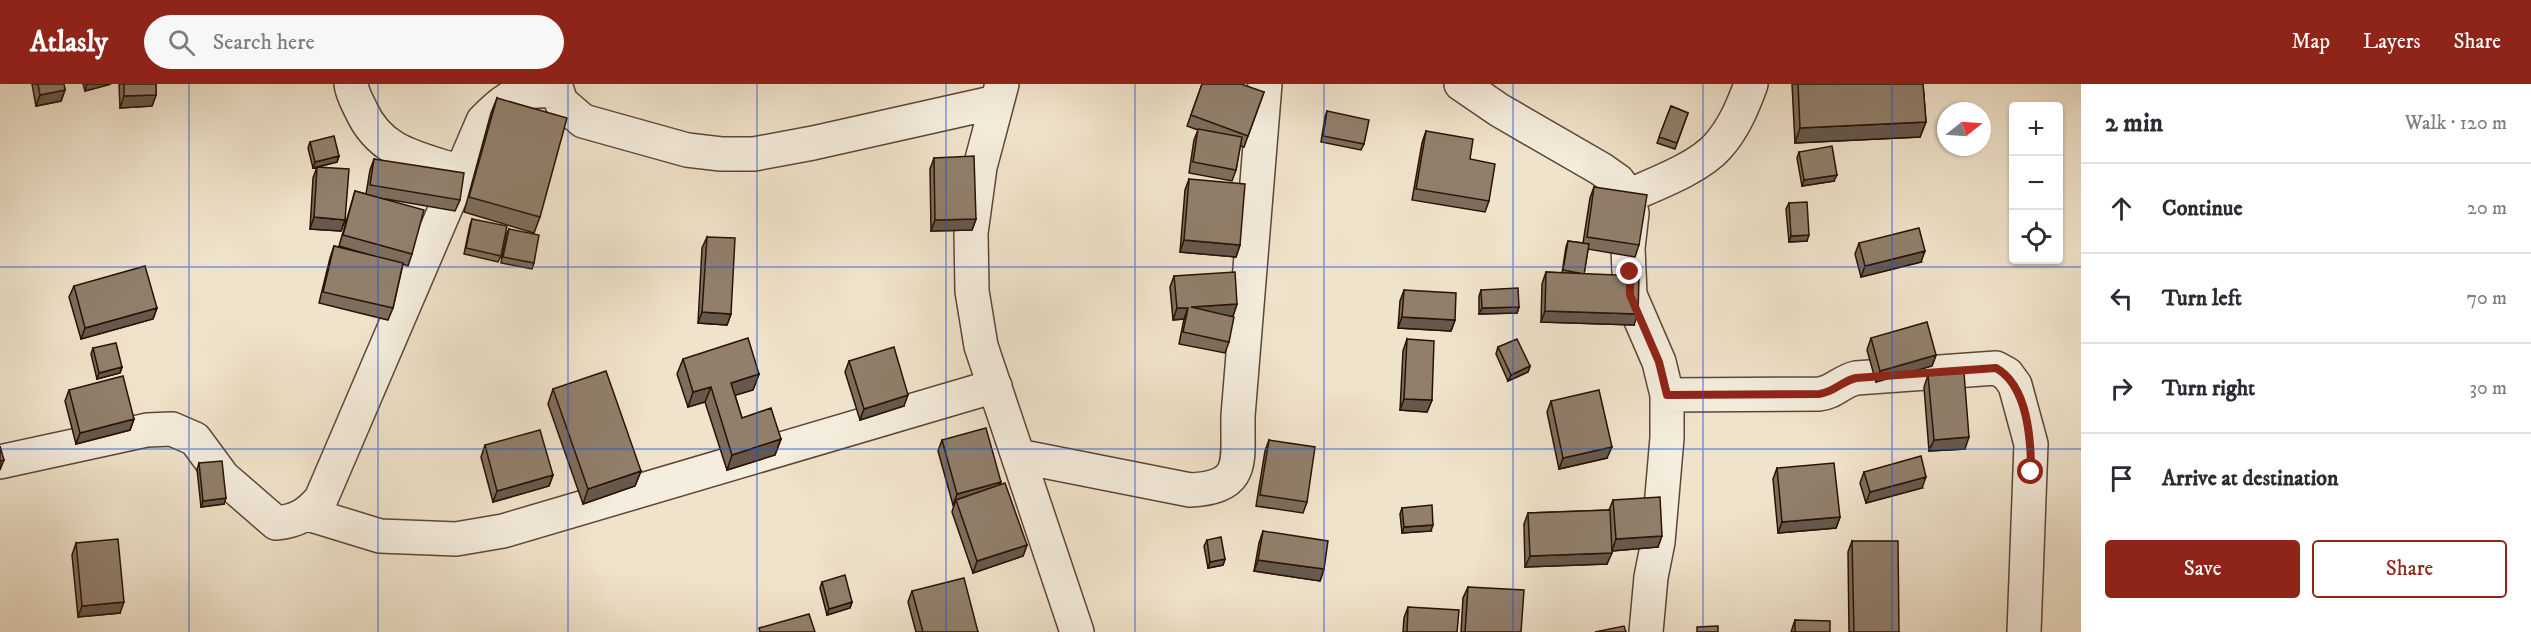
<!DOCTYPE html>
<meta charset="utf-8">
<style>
:root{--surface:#fff;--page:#f7f7f7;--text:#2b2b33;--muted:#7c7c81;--line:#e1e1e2;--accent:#8f2418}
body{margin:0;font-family:"IM FELL DW Pica",serif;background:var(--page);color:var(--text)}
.controls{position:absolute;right:18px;top:18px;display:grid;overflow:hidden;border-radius:6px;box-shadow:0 2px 4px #0004}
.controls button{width:54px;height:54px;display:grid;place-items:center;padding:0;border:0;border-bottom:2px solid var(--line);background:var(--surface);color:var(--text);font:30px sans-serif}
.compass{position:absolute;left:1937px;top:18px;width:54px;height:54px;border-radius:50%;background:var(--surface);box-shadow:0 2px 4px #0004;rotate:73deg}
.stop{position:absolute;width:18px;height:18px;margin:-14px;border:4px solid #8f2418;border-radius:50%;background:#fff}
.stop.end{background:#8f2418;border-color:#fff;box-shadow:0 2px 6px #0008}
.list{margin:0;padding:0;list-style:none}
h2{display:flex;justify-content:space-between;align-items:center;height:78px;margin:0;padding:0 24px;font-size:26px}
h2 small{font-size:20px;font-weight:400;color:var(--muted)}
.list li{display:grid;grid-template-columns:39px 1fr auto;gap:18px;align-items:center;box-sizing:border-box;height:90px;padding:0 24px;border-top:2px solid var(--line)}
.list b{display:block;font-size:22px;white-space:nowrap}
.list em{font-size:20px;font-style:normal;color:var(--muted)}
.actions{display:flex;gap:12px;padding:18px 24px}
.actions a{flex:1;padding:14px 0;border:2px solid var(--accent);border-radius:6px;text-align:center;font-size:21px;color:var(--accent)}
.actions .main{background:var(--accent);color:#fff}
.icon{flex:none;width:33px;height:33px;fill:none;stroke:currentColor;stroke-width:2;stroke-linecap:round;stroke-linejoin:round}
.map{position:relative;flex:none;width:2081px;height:548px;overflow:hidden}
header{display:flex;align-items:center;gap:36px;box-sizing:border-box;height:84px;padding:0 30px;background:var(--accent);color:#fff}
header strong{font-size:28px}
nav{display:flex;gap:33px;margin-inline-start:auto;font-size:21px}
.search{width:420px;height:54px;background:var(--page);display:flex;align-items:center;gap:15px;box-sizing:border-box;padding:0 21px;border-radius:33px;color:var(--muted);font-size:22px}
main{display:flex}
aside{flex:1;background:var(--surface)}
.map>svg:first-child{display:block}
</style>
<header>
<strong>Atlasly</strong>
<div class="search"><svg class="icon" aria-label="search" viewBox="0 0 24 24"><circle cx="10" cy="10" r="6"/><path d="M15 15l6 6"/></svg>Search here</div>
<nav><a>Map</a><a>Layers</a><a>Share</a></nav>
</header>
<main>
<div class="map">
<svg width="2081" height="548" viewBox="0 0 2081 548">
<rect width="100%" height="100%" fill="#f0e3cb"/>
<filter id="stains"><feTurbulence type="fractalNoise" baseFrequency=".00333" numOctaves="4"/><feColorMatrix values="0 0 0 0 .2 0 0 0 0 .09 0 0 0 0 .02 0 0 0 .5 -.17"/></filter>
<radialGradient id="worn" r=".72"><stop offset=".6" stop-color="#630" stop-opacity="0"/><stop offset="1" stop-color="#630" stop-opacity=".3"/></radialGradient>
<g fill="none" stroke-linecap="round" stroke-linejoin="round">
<defs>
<path id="minor" d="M351 0C352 9 357 18 361 26 381 70 418 74 460 88
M555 0 561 18 583 37 687 66 721 70H754L813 59 996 18
M1002 0 980 83 971 149 972 207 981 262 1077 548
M1461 0 1499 26 1601 85 1618 97 1628 112 1632 129 1628 164 1630 211 1659 278 1667 311V354L1658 458 1651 493 1646 548
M1628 112C1655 100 1699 84 1718 62 1734 44 1743 22 1751 0
M1667 311 1819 310C1833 309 1842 297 1856 294L1996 284 2007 290 2015 301 2031 360 2024 548
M1018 372 1190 406C1247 403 1237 377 1238 332L1265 0
M0 378 147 346 172 345 195 355 223 393 276 439C297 437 307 431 321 415L483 37C508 11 519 5 555 7
M308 430 380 452 456 455 503 447 995 302"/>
</defs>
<use href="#minor" stroke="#5c4637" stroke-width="36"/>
<use href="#minor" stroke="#f5eddd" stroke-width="33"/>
</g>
<path fill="#7d6d5d" stroke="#2a1206" stroke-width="1.5" d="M32 0H64L65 6 61 17 36 22Z
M83 0H111L85 7Z
M119 0H156V11L152 22 120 24Z
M1202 0 1264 8 1244 63 1240 62 1236 86 1232 97 1189 89 1194 56 1198 46 1187 42Z
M1792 0H1923L1926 38 1920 53 1795 59Z
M497 14 540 133 534 149 464 128 491 29Z
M1671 22 1688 29 1675 65 1657 59Z
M1327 27 1364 60 1361 66 1321 58 1325 33Z
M1426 47 1470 75 1489 117 1485 128 1412 116 1422 59Z
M310 58 339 72 337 78 318 83 345 136 341 147 310 145 313 94 317 83 313 84 308 64Z
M1799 68 1834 97 1802 102 1797 74Z
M934 74 976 135 972 146 931 147 930 85Z
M374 75 460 116 455 127 386 115 412 170 408 182 403 180 393 224 388 236 319 219 330 174 334 162 373 172 339 162 355 107 366 110 370 86Z
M1189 95 1240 161 1236 173 1180 168 1185 106Z
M1594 103 1639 161 1635 173 1588 165 1584 190 1634 241 1541 238 1542 200 1546 188 1562 189 1566 163 1568 157 1583 159 1590 114Z
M1789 119 1807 157 1789 158 1786 125Z
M472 135 501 172 498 178 464 170 470 141Z
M509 145 534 179 532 185 501 179 506 151Z
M707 153 731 230 727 241 698 239 702 164Z
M1859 159 1921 178 1861 193 1855 170Z
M1174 192 1237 220 1233 232H1231L1229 258 1225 269 1179 260 1184 235 1173 236 1170 203Z
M74 202 157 224 153 235 81 255 69 213Z
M1404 206 1455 236 1451 247 1398 244 1400 217Z
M1481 206 1519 223 1517 229 1479 230V212Z
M1871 254 1936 271 1932 282 1876 298 1867 266Z
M1407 255 1432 316 1427 328 1400 326 1403 267Z
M1498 263 1530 282 1528 288 1508 297 1496 270Z
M93 264 122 283 120 289 97 295 91 270Z
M683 275 759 290 753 306 735 311 742 334 781 355 775 371 727 386 705 318 688 323 677 290Z
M849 277 904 322 860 336 845 288Z
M1928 291 1965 365 1929 367 1924 303Z
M553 305 641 387 635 402 583 420 548 320Z
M69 306 134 335 130 346 76 360 65 317Z
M1551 317 1607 374 1559 385 1547 328Z
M942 356 1001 398 999 401 1027 461 1023 472 973 489 952 428 954 421H953L938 367Z
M1269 356 1307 418 1303 429 1256 422 1265 367Z
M485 361 553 391 549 402 493 418 481 373Z
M199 379 224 420 201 423 197 385Z
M1777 384 1840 433 1836 444 1778 449 1773 395Z
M1864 388 1922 404 1866 419 1860 399Z
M1613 416 1658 463 1612 467 1607 480 1525 483 1524 440 1528 429 1609 426Z
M1402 424 1431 447 1402 449 1400 430Z
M1263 447 1324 485 1320 497 1254 487 1259 459Z
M1207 456 1225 475 1223 481 1208 484 1204 462Z
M1852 457 1899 548H1849L1848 468Z
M76 459 120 529 78 533 72 471Z
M822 498 852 518 850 524 827 531 820 504Z
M1468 503 1521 548H1461L1463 514Z
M912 507 978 548H916L908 518Z
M1408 523 1457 548H1403L1404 534Z
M1795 536 1830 548H1791Z"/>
<path fill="#66594c" stroke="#2a1206" stroke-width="1.5" d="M87 0H111L85 7Z
M65 6 61 17 36 22 40 11Z
M156 11 152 22 120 24 124 12Z
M1926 38 1920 53 1795 59 1800 44Z
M339 72 337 78 313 84 315 78Z
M1837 91 1834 97 1802 102 1804 96Z
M314 133 345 136 341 147 310 145Z
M976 135 972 146 931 147 935 136Z
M1809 151 1807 157 1789 158 1791 152Z
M1184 156 1240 161 1236 173 1180 168Z
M1925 167 1921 178 1861 193 1865 182Z
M1237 220 1233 232 1187 235 1191 223Z
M1519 223 1517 229 1479 230 1482 224Z
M157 224 153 235 81 255 85 244Z
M1177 224H1188L1184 235 1173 236Z
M1545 227 1638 230 1634 241 1541 238Z
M702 228 731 230 727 241 698 239Z
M1402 233 1455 236 1451 247 1398 244Z
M1936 271 1932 282 1876 298 1880 287Z
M1530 282 1528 288 1508 297 1511 291Z
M122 283 120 289 97 295 99 289Z
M759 290 753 306 726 314 731 299Z
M711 303 705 318 688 323 693 308Z
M908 311 904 322 860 336 864 325Z
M1404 315 1432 316 1427 328 1400 326Z
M134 335 130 346 76 360 80 349Z
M1969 353 1965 365 1929 367 1934 356Z
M781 355 775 371 727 386 732 371Z
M1612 363 1607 374 1559 385 1563 374Z
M4 376 0 386V377Z
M641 387 635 402 583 420 588 405Z
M553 391 549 402 493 418 497 407Z
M1926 393 1922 404 1866 419 1870 408Z
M1001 398 996 409 956 416 954 421H953L957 410Z
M226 414 224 420 201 423 203 417Z
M1840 433 1836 444 1778 449 1782 438Z
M1433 441 1431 447 1402 449 1404 443Z
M1662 452 1658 463 1612 467 1616 455Z
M1027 461 1023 472 973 489 977 477Z
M1612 469 1607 480 1525 483 1530 472Z
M1225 475 1223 481 1208 484 1210 478Z
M1258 476 1324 485 1320 497 1254 487Z
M124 518 120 529 78 533 82 522Z
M852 518 850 524 827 531 829 525Z"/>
<path fill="#917f6c" stroke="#2a1206" stroke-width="1.5" d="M38 0H64L65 6 40 11Z
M124 0H156V11L124 12Z
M1202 0H1241L1264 8 1248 52 1191 31Z
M1798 0H1923L1926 38 1800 44Z
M497 14 567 34 540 133 469 113Z
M1671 22 1688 29 1677 59 1659 53Z
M1327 27 1369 36 1364 60 1323 52Z
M1198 45 1242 53 1236 86 1193 78Z
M1426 47 1473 55 1470 75 1495 80 1489 117 1416 105Z
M334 52 339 72 315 78 310 58Z
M1832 62 1837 91 1804 96 1799 68Z
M974 72 976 135 935 136 934 74Z
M374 75 464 89 460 116 370 101Z
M317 83 349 85 345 136 314 133Z
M1189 95 1245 100 1240 161 1184 156Z
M1594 103 1647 111 1639 161 1587 153Z
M355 107 424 126 412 170 343 151Z
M1807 118 1809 151 1791 152 1789 119Z
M472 135 507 142 501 172 466 164Z
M1919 144 1925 167 1865 182 1859 159Z
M509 145 539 151 534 179 503 173Z
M707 153 735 154 731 230 702 228Z
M1568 157 1589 160 1584 190 1563 186Z
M334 162 403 179 393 224 323 208Z
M145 182 157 224 85 244 74 202Z
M1235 188 1237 220 1191 223 1234 233 1229 258 1183 248 1188 224H1177L1174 192Z
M1546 188 1639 192 1638 230 1545 227Z
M1518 204 1519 223 1482 224 1481 206Z
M1404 206 1456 209 1455 236 1402 233Z
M1927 238 1936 271 1880 287 1871 254Z
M748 254 759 290 731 299 742 334 771 324 781 355 732 371 711 303 693 308 683 275Z
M1407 255 1434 257 1432 316 1404 315Z
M1517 255 1530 282 1511 291 1498 263Z
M116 259 122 283 99 289 93 264Z
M894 263 908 311 864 325 849 277Z
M606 287 641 387 588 405 553 305Z
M1964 289 1969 353 1934 356 1928 291Z
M123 292 134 335 80 349 69 306Z
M1599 306 1612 363 1563 374 1551 317Z
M986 344 1001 398 957 410 942 356Z
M540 346 553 391 497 407 485 361Z
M1269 356 1315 363 1307 418 1260 411Z
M0 362 4 376 0 377Z
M1921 372 1926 393 1870 408 1864 388Z
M222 377 226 414 203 417 199 379Z
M1834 379 1840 433 1782 438 1777 384Z
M1005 399 1027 461 977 477 956 416Z
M1660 413 1662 452 1616 455 1613 416Z
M1432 421 1433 441 1404 443 1402 424Z
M1610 426 1612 469 1530 472 1528 429Z
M1263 447 1328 457 1324 485 1258 476Z
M1221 453 1225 475 1210 478 1207 456Z
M118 455 124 518 82 522 76 459Z
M1852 457H1898L1899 548H1854Z
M845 491 852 518 829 525 822 498Z
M964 494 978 548H923L912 507Z
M1468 503 1524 506 1521 548H1465Z
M1408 523 1459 526 1457 548H1407Z
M809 530 815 548H760L759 544Z
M1795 536 1830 537V548H1795Z
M1624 542 1626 548H1595Z
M1718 542V548H1697V543Z"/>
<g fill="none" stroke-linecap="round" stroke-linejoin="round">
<path stroke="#8f2418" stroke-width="8" d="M1630 188V211L1659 278 1667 311 1819 310C1833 309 1842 297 1856 294L1996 284C2028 302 2031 355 2031 388"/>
</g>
<path fill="none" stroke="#1d4ed8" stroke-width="1.5" stroke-opacity="0.55" d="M189 0V548M378 0V548M568 0V548M757 0V548M946 0V548M1135 0V548M1324 0V548M1513 0V548M1703 0V548M1892 0V548M0 183H2081M0 365H2081"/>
<rect width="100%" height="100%" filter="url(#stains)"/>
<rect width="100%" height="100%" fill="url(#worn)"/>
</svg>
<div class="controls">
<button>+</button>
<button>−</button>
<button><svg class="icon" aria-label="locate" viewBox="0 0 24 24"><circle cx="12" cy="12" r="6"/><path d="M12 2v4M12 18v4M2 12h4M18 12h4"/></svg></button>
</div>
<svg class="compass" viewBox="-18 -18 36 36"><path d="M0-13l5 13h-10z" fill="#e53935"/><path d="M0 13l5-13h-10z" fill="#7c7c81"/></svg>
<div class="stop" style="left:2031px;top:388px"></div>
<div class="stop end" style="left:1630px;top:188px"></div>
</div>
<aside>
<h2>2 min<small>Walk · 120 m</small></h2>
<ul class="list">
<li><svg class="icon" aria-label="ahead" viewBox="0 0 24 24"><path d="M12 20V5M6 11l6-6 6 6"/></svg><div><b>Continue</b></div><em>20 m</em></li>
<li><svg class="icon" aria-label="left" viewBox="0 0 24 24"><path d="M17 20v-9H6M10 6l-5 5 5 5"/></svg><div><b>Turn left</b></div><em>70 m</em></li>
<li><svg class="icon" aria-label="right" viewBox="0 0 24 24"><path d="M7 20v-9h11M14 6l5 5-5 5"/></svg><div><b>Turn right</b></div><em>30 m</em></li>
<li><svg class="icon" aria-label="arrive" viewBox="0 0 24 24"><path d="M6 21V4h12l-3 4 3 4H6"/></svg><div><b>Arrive at destination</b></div></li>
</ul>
<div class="actions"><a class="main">Save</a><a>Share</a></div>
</aside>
</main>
